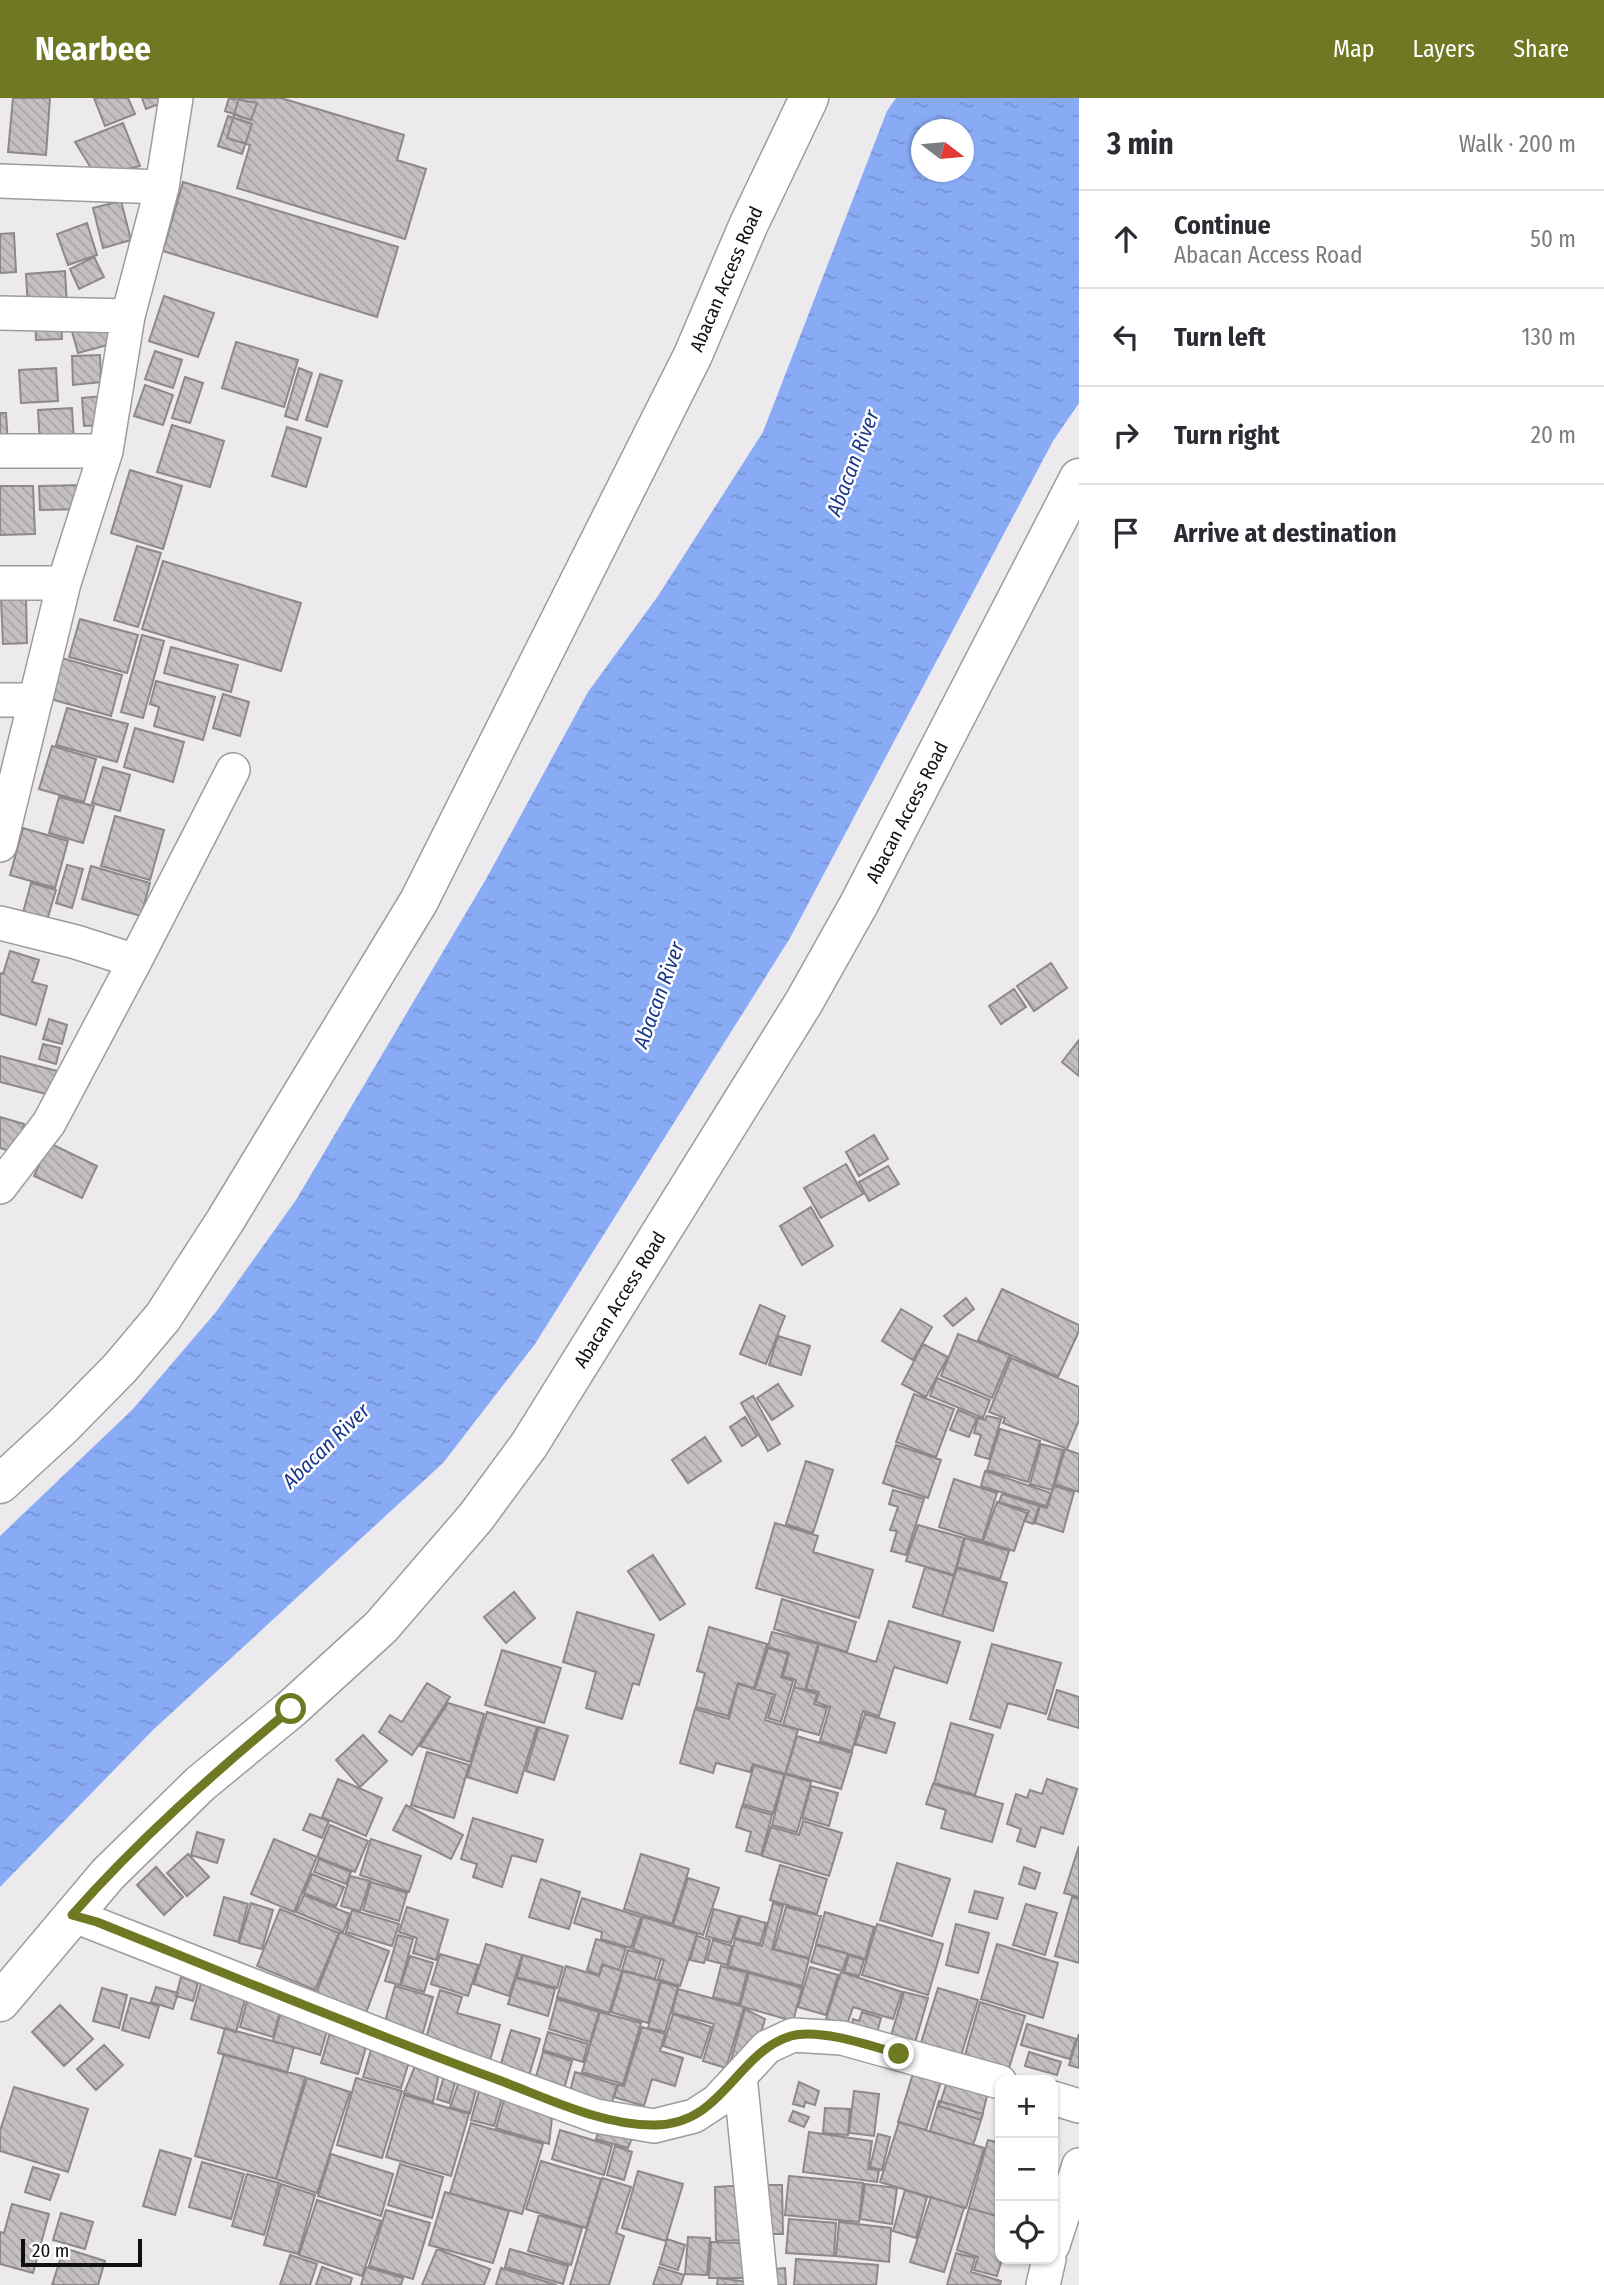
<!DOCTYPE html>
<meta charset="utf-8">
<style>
:root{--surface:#fff;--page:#f2f2f3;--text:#2b2b33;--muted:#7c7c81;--line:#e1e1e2;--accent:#6f7924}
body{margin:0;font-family:"Fira Sans Condensed",sans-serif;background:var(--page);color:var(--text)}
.controls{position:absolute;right:21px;bottom:21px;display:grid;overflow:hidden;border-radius:14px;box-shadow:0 2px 5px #0004}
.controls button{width:63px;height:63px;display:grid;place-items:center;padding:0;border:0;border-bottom:2px solid var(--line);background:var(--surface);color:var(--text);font:35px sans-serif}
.compass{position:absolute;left:911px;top:21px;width:63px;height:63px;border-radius:50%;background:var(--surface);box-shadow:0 2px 5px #0004;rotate:106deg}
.scale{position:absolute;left:21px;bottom:18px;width:121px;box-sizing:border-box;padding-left:7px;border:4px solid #100f11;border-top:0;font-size:19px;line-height:24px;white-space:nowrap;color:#100f11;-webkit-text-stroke:5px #fff;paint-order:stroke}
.stop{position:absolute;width:21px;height:21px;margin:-16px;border:5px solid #6f7924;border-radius:50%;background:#fff}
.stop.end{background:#6f7924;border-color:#fff;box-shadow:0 2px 7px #0008}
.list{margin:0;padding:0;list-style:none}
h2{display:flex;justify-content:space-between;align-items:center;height:91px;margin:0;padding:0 28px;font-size:30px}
h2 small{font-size:23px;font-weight:400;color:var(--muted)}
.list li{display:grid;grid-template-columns:46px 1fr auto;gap:21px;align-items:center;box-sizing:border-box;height:98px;padding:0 28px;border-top:2px solid var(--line)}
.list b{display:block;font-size:26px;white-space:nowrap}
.list p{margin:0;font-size:23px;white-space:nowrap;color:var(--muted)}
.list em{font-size:23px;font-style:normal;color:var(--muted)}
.icon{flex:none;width:38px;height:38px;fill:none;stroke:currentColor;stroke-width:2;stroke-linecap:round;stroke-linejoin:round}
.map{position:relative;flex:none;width:1079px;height:2187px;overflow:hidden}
header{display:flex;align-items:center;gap:42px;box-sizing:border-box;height:98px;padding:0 35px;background:var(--accent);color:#fff}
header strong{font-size:33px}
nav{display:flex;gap:38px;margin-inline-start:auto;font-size:24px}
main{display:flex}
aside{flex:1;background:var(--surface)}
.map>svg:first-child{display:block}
</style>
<header>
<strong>Nearbee</strong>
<nav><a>Map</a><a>Layers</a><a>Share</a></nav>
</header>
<main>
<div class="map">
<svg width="1079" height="2187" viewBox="0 0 1079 2187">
<defs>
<pattern id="water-ripples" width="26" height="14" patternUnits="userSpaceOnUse" patternTransform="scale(1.75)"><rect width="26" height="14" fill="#89abf6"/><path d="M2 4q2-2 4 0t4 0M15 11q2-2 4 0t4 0" fill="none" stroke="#7592d2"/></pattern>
<pattern id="building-back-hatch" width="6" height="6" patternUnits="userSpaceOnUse" patternTransform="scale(1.75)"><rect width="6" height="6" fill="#c4bfc0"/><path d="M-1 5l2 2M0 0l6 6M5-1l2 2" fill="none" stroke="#a7a3a4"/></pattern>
</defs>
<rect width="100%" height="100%" fill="#edeaee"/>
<path fill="url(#water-ripples)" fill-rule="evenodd" d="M896 0H1079V305L1053 343 790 840 535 1246 443 1365 153 1632 0 1789V1438L133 1311 216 1214 296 1102 486 781 588 594 658 498 763 334 887 13ZM922 32H964V74H922Z"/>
<path fill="url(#building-back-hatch)" stroke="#8d8889" stroke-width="2" d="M13 0H50L46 57 8 54Z
M94 0H128L135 16 105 28Z
M142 0H172V1L146 11Z
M229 0 257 5 251 22 225 13Z
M239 0H281L404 37 397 62 426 71 405 141 237 90 250 47 227 40Z
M228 18 252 26 242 56 218 48Z
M123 25 140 68 96 78 75 44Z
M183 84 398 149 377 219 163 153Z
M121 103 131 142 103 150 93 110Z
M87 125 97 157 68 167 57 136Z
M14 135 16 174 0 175V136Z
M94 159 104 179 79 191 70 171Z
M65 173 67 207 28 210 26 176Z
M164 198 214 215 198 259 149 243Z
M61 221 62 241 36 242 35 223Z
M104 221 111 246 78 255 71 230Z
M236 244 298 262 284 309 222 290Z
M155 253 182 262 173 290 145 281Z
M100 257 101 284 73 287 72 258Z
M56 270 58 303 21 305 19 272Z
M299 270 312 275 297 322 285 318Z
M320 276 342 283 327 329 306 322Z
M185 279 203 285 190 325 172 320Z
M145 287 173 297 163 327 134 318Z
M103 298 105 327 84 328 82 300Z
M72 310 74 344 40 346 38 312Z
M0 315H6L8 346H0Z
M172 327 224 343 210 389 157 374Z
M287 329 321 340 306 389 272 378Z
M130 372 182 388 163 451 111 435Z
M85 387V411L40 412 39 388Z
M0 388H33L35 436 0 437Z
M137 448 161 455 138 529 114 522Z
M163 463 301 505 281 573 142 531Z
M26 500 27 545 3 546 1 501Z
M80 521 138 537 127 575 69 559Z
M142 537 164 543 143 620 121 614Z
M171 549 238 567 231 594 164 575Z
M58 559 122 577 111 618 47 600Z
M156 583 215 599 203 642 154 628 159 609 150 606Z
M223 596 249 604 240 638 213 630Z
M67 610 128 626 117 664 56 647Z
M135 630 184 644 173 684 124 669Z
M52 648 96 661 84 704 39 691Z
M103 669 130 677 120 713 92 705Z
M59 699 94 708 83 745 49 735Z
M115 718 164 732 150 782 101 768Z
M23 730 68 743 55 790 10 777Z
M67 767 83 771 72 810 56 805Z
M91 768 150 785 141 818 82 801Z
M31 785 56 792 45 829 21 822Z
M10 853 39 862 32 884 47 888 36 927 0 916V875L3 876Z
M1051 865 1067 890 1034 913 1017 888Z
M1014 891 1026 909 1001 926 989 908Z
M49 921 67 927 62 946 43 941Z
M1079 942V978L1062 964Z
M43 946 60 950 56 966 39 961Z
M0 958 57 973 50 997 0 984Z
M0 1019 24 1026 16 1055 0 1050Z
M874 1037 888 1061 859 1078 846 1054Z
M49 1045 97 1068 82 1100 34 1078Z
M846 1066 863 1096 821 1120 804 1090Z
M888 1068 899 1086 869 1103 859 1084Z
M811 1109 833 1148 802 1167 780 1128Z
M1002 1191 1079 1227V1233L1058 1279 978 1242Z
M966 1200 974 1211 953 1228 944 1218Z
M760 1207 785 1218 766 1266 740 1256Z
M901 1211 932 1229 913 1262 882 1243Z
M958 1236 1010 1257 992 1300 941 1278Z
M778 1238 810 1248 801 1277 769 1267Z
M923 1246 948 1259 926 1299 902 1286Z
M1011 1260 1079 1289V1322L1067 1351 1003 1325 1005 1320 989 1314Z
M937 1280 990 1302 983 1320 930 1298Z
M778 1286 793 1308 772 1322 757 1300Z
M914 1296 954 1311 936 1359 896 1344Z
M753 1298 780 1346 768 1353 741 1305Z
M958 1312 977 1320 969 1339 950 1332Z
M987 1318 1001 1321 989 1361 975 1357 981 1337 974 1335 978 1320 985 1322Z
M745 1319 757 1338 742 1348 730 1329Z
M1000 1331 1040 1343 1028 1384 987 1372Z
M705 1339 721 1363 688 1385 672 1362Z
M1041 1346 1063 1352 1052 1392 1030 1386Z
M896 1347 941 1362 928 1400 883 1385Z
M1065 1351 1079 1356V1394L1055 1386Z
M806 1363 833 1372 813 1435 786 1426Z
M985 1373 1051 1395 1046 1408 981 1388Z
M954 1381 997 1395 982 1443 939 1429Z
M1054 1388 1074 1394 1063 1434 1035 1425 1040 1408 1047 1410Z
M893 1392 924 1401 906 1457 891 1453 897 1433 890 1432 898 1409 889 1406Z
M1002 1396 1039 1408 1033 1426 1025 1423 1029 1413 999 1404Z
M997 1404 1027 1415 1014 1453 983 1443Z
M775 1425 818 1438 813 1454 873 1472 859 1520 756 1490Z
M918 1427 964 1440 954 1477 906 1463Z
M965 1440 1009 1453 1000 1481 957 1469Z
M653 1457 685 1506 660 1522 628 1473Z
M925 1469 954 1478 942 1518 913 1509Z
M957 1470 1007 1485 993 1533 942 1518Z
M514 1494 535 1520 506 1545 484 1519Z
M782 1501 856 1524 847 1554 774 1531Z
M577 1514 654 1537 639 1587 633 1585 622 1621 586 1610 596 1574 563 1564Z
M889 1523 960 1544 947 1585 894 1569 879 1618 863 1613 852 1653 820 1643 830 1609 816 1604 819 1594 806 1591 819 1546 876 1564Z
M709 1529 767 1546 754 1590 738 1585 728 1618 696 1609 705 1575 697 1573Z
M772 1534 818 1546 805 1592 794 1589 796 1582 783 1578 789 1555 768 1549Z
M992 1546 1061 1565 1046 1616 1008 1605 1000 1630 970 1621Z
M768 1550 788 1556 781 1579 793 1583 781 1624 768 1620 775 1597 755 1591Z
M502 1552 561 1570 544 1625 485 1607Z
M427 1585 450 1599 412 1657 379 1634 390 1617 402 1624Z
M738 1586 773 1596 765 1622 798 1632 785 1676 753 1666 750 1674 716 1665 713 1675 680 1665 695 1611 729 1621Z
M794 1589 817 1596 814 1606 827 1610 819 1637 783 1627Z
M1057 1592 1079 1599V1630L1048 1621Z
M448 1605 484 1616 470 1664 420 1648Z
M487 1614 537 1629 517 1695 467 1679Z
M865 1616 895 1625 886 1655 855 1646Z
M951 1625 993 1637 975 1697 934 1685Z
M539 1629 568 1638 554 1682 526 1673Z
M363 1637 387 1663 360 1689 336 1662Z
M797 1638 852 1655 841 1691 786 1675Z
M427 1654 469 1667 454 1720 411 1707Z
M754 1667 784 1677 773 1715 743 1706Z
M785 1676 811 1684 797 1734 772 1727Z
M338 1681 382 1700 366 1738 322 1719Z
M1047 1681 1077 1691 1063 1736 1041 1729 1035 1749 1017 1743 1021 1731 1007 1726 1016 1696 1027 1700 1030 1692 1042 1696Z
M933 1686 1003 1706 992 1744 941 1730 946 1712 926 1706Z
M811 1688 838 1695 829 1728 802 1720Z
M406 1707 463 1737 451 1761 393 1732Z
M742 1708 772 1717 761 1757 746 1753 751 1734 736 1729Z
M310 1716 329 1723 322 1740 303 1732Z
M473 1720 543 1742 536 1764 512 1757 502 1789 473 1779 477 1766 461 1761Z
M803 1723 842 1735 829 1778 762 1758 771 1729 799 1737Z
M330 1727 368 1743 355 1774 317 1759Z
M197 1734 224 1742 217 1765 191 1757Z
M274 1741 317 1759 294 1814 251 1796Z
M371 1741 421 1758 409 1794 360 1777Z
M1079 1748V1799L1064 1795Z
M188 1756 209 1779 187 1798 167 1775Z
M641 1756 689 1771 672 1826 624 1811Z
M319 1761 351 1774 346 1786 314 1774Z
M897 1765 950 1781 932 1838 880 1822Z
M780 1767 827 1781 817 1816 770 1802Z
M156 1769 183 1799 164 1817 137 1787Z
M1024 1769 1040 1775 1035 1791 1019 1786Z
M312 1776 344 1789 336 1808 304 1795Z
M350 1778 370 1783 360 1813 341 1808Z
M688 1780 719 1790 703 1837 673 1827Z
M541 1781 580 1794 569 1831 529 1819Z
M371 1784 407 1795 399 1823 363 1812Z
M975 1793 1003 1800 997 1821 969 1814Z
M304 1797 350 1816 343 1834 296 1814Z
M224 1799 248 1806 238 1844 214 1837Z
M1072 1799 1079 1801V1865L1055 1858Z
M582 1800 641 1819 631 1850 601 1841 602 1834 574 1825Z
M251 1805 273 1812 262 1851 239 1845Z
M773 1805 783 1808 772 1851 809 1861 802 1888 728 1868 735 1841 762 1848Z
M1026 1806 1057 1815 1045 1857 1013 1847Z
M407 1809 448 1822 436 1862 413 1855 417 1840 399 1834Z
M786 1809 821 1818 809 1860 774 1851Z
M280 1811 339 1835 315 1892 257 1868Z
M714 1811 739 1818 731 1845 706 1838Z
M352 1812 399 1826 392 1848 346 1834Z
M825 1814 874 1829 865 1861 816 1846Z
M741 1818 766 1825 760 1846 734 1840Z
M643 1819 697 1836 680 1888 658 1881 664 1862 633 1851Z
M877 1826 943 1846 928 1897 862 1877Z
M956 1826 989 1835 978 1875 946 1867Z
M340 1834 389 1853 366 1915 316 1896Z
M398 1837 413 1841 400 1887 385 1883Z
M697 1838 710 1842 704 1865 690 1862Z
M596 1841 626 1850 619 1872 602 1866 599 1877 587 1872Z
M713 1842 732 1848 727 1867 707 1862Z
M486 1846 522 1857 509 1898 474 1886Z
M997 1846 1058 1865 1043 1920 981 1901Z
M816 1847 848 1856 842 1873 811 1864Z
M628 1852 661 1861 655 1881 622 1872Z
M440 1856 478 1867 468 1898 431 1886Z
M523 1857 563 1869 557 1890 517 1879Z
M849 1857 864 1862 859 1878 844 1874Z
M410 1858 433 1865 424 1894 401 1887Z
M603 1867 622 1873 609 1915 557 1899 566 1868 599 1878Z
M721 1868 747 1875 739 1906 713 1899Z
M810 1869 838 1877 826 1917 798 1909Z
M623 1873 660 1883 648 1925 611 1914Z
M841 1874 902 1894 893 1921 853 1909 847 1927 826 1921Z
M749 1875 802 1890 793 1923 740 1908Z
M203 1878 248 1891 236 1934 191 1921Z
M181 1879 198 1885 193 1903 176 1898Z
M516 1880 555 1891 548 1918 508 1906Z
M661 1884 678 1889 665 1934 648 1930Z
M395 1888 433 1899 420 1945 382 1934Z
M156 1889 178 1895 173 1911 151 1904Z
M102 1890 127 1897 119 1930 93 1923Z
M938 1890 978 1902 960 1961 920 1948Z
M678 1891 744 1909 726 1970 703 1963 714 1926 672 1915Z
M440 1892 462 1899 457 1915 500 1927 488 1970 424 1947Z
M904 1894 928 1900 914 1948 890 1941Z
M131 1900 159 1908 149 1940 122 1932Z
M248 1900 281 1910 273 1939 240 1929Z
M557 1901 599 1914 590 1944 549 1931Z
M980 1904 1025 1918 1009 1970 965 1957Z
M60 1907 93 1941 64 1968 32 1934Z
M282 1909 330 1923 320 1957 273 1943Z
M745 1911 765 1921 759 1942 731 1962Z
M600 1914 641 1925 623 1986 582 1974Z
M862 1914 881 1920 877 1935 851 1931 853 1921 859 1923Z
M673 1916 711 1929 701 1960 663 1948Z
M1027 1926 1076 1941 1070 1961 1021 1947Z
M332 1928 369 1939 358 1976 321 1965Z
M642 1929 665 1936 660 1953 683 1960 675 1988 652 1981 644 2008 614 1999 618 1987 624 1988Z
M225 1930 294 1949 287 1975 218 1955Z
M511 1932 540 1941 528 1981 499 1972Z
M548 1934 588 1946 583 1964 543 1952Z
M1079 1936V1970L1069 1967Z
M374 1942 412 1954 401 1990 363 1979Z
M104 1947 123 1967 96 1992 77 1971Z
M543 1954 572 1963 564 1991 535 1982Z
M1029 1954 1061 1964 1057 1977 1025 1968Z
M224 1956 305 1979 276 2081 195 2058Z
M417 1963 440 1971 433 2004 404 1995Z
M447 1969 459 1972 449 2005 437 2001Z
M915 1969 942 1980 926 2032 898 2024Z
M575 1974 617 1987 609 2014 568 2001Z
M461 1978 478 1984 470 2015 450 2009Z
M307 1980 350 1994 317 2095 276 2081Z
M356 1980 402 1993 382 2060 337 2047Z
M482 1982 505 1989 494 2028 471 2022Z
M799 1984 819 1993 815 2007 805 2004 804 2009 793 2006Z
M947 1984 987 1998 981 2022 939 2008Z
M14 1989 88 2011 68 2074 0 2053V2033Z
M507 1991 553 2011 549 2046 496 2030Z
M854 1993 879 1996 874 2038 849 2035Z
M404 1997 469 2016 451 2078 386 2059Z
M939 2003 983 2016 973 2047 930 2033Z
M825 2010 850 2011 848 2037 823 2035Z
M793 2013 809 2019 804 2029 789 2023Z
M602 2023 634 2035 628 2050 596 2041Z
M899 2024 984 2050 966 2110 880 2084Z
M471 2025 543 2046 522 2116 450 2095Z
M560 2032 612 2048 604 2077 552 2061Z
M809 2034 872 2043 868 2071 879 2072 877 2084 803 2074Z
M878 2036 890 2039 882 2072 870 2069Z
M988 2042 1000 2045V2119L969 2110Z
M615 2048 632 2054 624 2082 607 2077Z
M160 2052 191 2061 175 2117 143 2108Z
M331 2056 393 2076 381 2118 318 2098Z
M541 2063 601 2081 586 2130 526 2111Z
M202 2064 244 2076 231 2121 189 2109Z
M400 2066 443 2079 432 2120 388 2107Z
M33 2069 59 2077 50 2102 25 2094Z
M638 2073 683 2086 666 2143 622 2130Z
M247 2076 279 2085 264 2137 232 2128Z
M789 2078 863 2085 859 2124 785 2117Z
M602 2080 631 2089 616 2135 624 2138 609 2187H570Z
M281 2086 315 2097 298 2156 264 2147Z
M865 2086 897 2090 892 2126 860 2121Z
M750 2087 751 2142 716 2143 715 2089Z
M768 2087H782L783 2136H769Z
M905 2092 927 2099 916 2140 893 2133Z
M445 2094 509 2113 493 2165 429 2147Z
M931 2099 964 2110 944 2174 910 2164Z
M317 2102 381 2123 362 2178 299 2157Z
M12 2106 49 2116 33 2175 0 2166V2134L4 2135Z
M969 2110 1000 2119 1002 2161 997 2178 974 2172 978 2159 957 2152Z
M386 2112 430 2125 413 2181 369 2168Z
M61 2115 93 2124 85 2151 53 2142Z
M539 2117 582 2130 571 2167 528 2153Z
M789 2121 836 2125 834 2158 786 2155Z
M839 2124 891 2130 889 2164 836 2158Z
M688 2139 710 2140 707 2177 685 2176Z
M667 2141 685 2147 678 2172 660 2166Z
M711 2144 750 2145 749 2180H709Z
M64 2150 105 2163 98 2187H52Z
M437 2151 490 2171 484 2187H422Z
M510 2151 568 2168 563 2186 505 2169Z
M956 2155 975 2160 971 2174 1001 2183 1000 2187H947Z
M290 2157 317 2166 310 2187H280Z
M796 2161 878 2167 876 2187H794Z
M322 2169 352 2180 350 2187H316Z
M366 2169 403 2180 401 2187H361Z
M659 2169 684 2177 681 2187H653Z
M501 2170 557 2187H496Z
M785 2170 786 2187H762L761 2172Z
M718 2180 749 2184 748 2187H717Z"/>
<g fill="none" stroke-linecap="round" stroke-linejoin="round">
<defs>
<path id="street" d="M0 83 162 89 128 218 106 353 64 485 0 747
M162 89 176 0
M0 215 128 218
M0 353H106
M0 485H64
M0 602H35
M0 825 76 844 135 863 233 672
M0 1089 49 1025 135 863
M72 1817 456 1967 596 2018 654 2028 694 2018 717 2003 767 1949 793 1937 842 1940 1000 1984
M740 1978 761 2187
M1053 2000 1079 2008
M1053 2147 1079 2067
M1043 2187 1049 2161"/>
<g id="secondary">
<path id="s1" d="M0 1386 63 1328 120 1270 163 1219 225 1123 419 803 693 257 748 128 809 0"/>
<path id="s2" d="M0 1904 108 1776 200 1686 291 1611 381 1529 476 1419 529 1347 804 904 859 806 1079 380"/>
</g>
</defs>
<use href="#street" stroke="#9d9b9e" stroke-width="36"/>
<use href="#secondary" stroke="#9d9b9e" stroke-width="41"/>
<use href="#street" stroke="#fff" stroke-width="33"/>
<use href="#secondary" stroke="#fff" stroke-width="38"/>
</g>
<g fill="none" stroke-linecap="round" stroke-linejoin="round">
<path stroke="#6f7924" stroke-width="9" d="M291 1611C214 1675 139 1741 72 1817L97 1824C229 1877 362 1932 496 1981 545 1999 600 2027 653 2027 723 2028 735 1955 791 1938 819 1930 872 1948 899 1956"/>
</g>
<g text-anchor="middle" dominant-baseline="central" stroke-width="5" stroke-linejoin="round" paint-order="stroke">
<g font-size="19" fill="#100f11" stroke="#fff">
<text stroke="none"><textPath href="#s1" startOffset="1416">Abacan Access Road</textPath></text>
<text stroke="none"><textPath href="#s2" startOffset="1508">Abacan Access Road</textPath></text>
<text stroke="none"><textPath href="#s2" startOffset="942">Abacan Access Road</textPath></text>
</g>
<g font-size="21" font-style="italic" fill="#18378b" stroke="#fff">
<text transform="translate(853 365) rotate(-69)">Abacan River</text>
<text transform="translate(659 897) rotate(-70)">Abacan River</text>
<text transform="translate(326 1348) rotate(-44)">Abacan River</text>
</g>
</g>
</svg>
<div class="controls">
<button>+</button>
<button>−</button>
<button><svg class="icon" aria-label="locate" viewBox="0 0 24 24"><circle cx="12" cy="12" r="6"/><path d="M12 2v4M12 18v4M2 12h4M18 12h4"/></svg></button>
</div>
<svg class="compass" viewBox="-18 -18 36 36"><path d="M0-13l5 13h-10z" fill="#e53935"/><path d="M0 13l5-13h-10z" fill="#7c7c81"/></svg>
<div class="scale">20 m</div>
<div class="stop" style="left:291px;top:1611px"></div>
<div class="stop end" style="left:899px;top:1956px"></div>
</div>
<aside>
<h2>3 min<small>Walk · 200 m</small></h2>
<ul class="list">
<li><svg class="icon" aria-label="ahead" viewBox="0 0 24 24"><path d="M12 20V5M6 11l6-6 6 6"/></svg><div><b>Continue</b><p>Abacan Access Road</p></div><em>50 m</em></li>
<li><svg class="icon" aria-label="left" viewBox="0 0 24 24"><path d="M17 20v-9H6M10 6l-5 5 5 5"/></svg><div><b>Turn left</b></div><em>130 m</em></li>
<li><svg class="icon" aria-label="right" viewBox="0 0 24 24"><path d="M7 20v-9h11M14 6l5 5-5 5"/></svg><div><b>Turn right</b></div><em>20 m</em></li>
<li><svg class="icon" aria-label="arrive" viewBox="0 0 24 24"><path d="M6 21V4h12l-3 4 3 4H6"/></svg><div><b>Arrive at destination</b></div></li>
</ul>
</aside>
</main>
